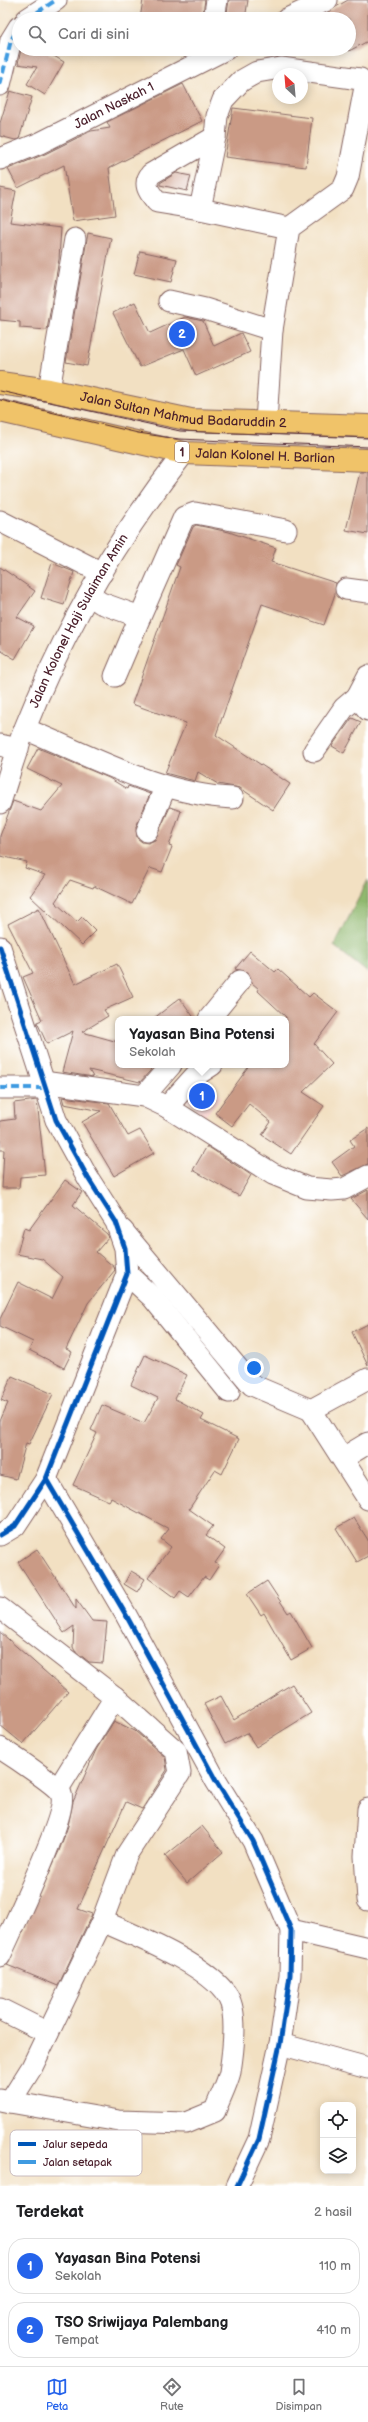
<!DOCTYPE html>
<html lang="id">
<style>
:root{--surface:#fff;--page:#f2f2f2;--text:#202124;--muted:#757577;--line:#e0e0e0;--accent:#2563eb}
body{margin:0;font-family:"Balsamiq Sans",sans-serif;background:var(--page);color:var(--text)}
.controls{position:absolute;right:12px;bottom:12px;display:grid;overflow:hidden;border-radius:8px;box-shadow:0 2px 10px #0003}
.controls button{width:36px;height:36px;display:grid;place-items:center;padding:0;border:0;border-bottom:1px solid var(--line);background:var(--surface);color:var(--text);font:20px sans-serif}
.compass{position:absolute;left:272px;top:68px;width:36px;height:36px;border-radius:50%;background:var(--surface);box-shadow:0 2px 10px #0003;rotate:334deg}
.you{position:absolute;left:254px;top:1368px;width:14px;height:14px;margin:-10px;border:3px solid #fff;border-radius:50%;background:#1a73e8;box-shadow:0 0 0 6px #1a73e833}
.badge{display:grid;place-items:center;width:26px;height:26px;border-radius:50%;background:var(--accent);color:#fff;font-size:13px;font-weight:700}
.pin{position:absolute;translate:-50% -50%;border:2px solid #fff;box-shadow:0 1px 4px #0006}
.popup{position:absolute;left:115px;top:1016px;width:174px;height:52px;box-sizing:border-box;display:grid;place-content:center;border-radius:8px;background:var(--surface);filter:drop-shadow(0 1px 3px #0005);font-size:13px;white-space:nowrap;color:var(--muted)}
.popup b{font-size:15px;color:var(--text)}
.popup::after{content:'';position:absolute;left:50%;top:100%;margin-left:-8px;border:8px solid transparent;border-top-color:var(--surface)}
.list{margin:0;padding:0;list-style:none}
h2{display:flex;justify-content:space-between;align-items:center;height:52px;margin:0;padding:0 16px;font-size:17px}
h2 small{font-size:13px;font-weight:400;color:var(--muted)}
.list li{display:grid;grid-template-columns:26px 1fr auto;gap:12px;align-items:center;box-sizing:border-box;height:56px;margin:0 8px 8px;padding:0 8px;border:1px solid var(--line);border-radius:16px}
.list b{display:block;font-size:15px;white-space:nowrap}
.list p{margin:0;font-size:13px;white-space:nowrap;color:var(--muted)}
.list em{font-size:13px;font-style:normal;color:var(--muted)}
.icon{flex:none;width:22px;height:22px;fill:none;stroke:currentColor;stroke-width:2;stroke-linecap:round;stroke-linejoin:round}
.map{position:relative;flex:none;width:368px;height:2186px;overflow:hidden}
.search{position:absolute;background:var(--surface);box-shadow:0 2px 10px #0003;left:12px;right:12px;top:12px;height:44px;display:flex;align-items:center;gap:10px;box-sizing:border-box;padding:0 14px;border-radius:22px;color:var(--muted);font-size:15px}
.sheet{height:180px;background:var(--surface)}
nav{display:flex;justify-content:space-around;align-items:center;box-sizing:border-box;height:56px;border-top:1px solid var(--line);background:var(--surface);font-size:11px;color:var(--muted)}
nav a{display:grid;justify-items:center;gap:2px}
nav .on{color:var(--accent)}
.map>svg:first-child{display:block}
</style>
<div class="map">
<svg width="368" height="2186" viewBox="0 0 368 2186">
<rect width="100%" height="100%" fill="#fff"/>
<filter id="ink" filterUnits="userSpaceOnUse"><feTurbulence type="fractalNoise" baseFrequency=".025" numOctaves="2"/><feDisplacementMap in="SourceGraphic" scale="8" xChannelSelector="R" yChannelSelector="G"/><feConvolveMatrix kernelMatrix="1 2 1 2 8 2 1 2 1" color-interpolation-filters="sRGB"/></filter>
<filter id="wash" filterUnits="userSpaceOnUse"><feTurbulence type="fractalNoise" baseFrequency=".012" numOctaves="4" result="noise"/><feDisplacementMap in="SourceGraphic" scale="16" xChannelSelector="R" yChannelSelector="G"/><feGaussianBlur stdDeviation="0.9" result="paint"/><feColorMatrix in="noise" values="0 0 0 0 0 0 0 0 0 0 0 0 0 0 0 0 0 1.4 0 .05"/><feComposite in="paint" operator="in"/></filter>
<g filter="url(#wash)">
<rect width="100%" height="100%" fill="#f2e0c2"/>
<path fill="#f7d0cd" d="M201 1076 222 1097 204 1117 182 1096Z"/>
<path fill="#90b86e" stroke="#6d6c4c" d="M368 880V973L334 946Z"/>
<g id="blocks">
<path fill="#ca9a85" d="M143 0H205L202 19H140Z
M229 0H248L245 19H226Z
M348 0H368V41L349 51V19H315Z
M21 49H42L64 62 45 95 27 84 37 67 18 64Z
M183 84 202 121 109 168 115 215 73 221 64 165 18 188 8 169 45 154 91 131 110 128 107 122Z
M10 91 32 97 19 139 15 140 0 136V123Z
M233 108 312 118 306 167 225 157Z
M176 173 191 176 187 191 160 185V183Z
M0 188 16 191 10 222 61 228 59 259 47 330 20 328V322L0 320Z
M88 233 111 238 87 366 66 362Z
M140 251 177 259 171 282 134 274Z
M135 302 150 333 185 317 203 321 214 346 241 333 250 352 196 376 184 349 140 367 113 313Z
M360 472H368V534L346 530Z
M196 525 229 532 276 548 271 562 336 583 335 594 324 625 262 604 216 735 290 784 273 810 240 788 218 784 198 772 195 781 165 773 186 723 132 704 180 567 176 565 193 527Z
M52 563 74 572 64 605 41 598Z
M0 567 35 591 17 617 34 626 15 659 0 650Z
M352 718 361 722 344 753 332 746Z
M38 748 109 778 127 789 128 786 150 794 136 827 137 838 142 842 148 843 155 840 170 807 181 811 169 846 172 847 162 872 150 868 132 904 94 886 93 888 70 880 55 902 77 922 82 917 96 931 82 945 30 896 45 875 25 868 27 862 0 856V836L13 801 41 811 62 786 27 769Z
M39 908 75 984 117 964 133 997 104 1010 108 1016 82 1032 118 1042V1065H152L150 1071 140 1082 89 1070 93 1077 62 1072 73 1031 47 1044 37 1022 42 1020 23 977 33 973 8 924Z
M250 951 275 972 278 969 309 997 313 993 338 1012 314 1044 332 1064 303 1092 324 1106 291 1154 262 1135 271 1122 249 1104 232 1126 215 1113 250 1065H286V1017L258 991 259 989 252 983 248 972 235 969Z
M180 998 195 1019H153Z
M62 1097 109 1103 128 1136 140 1130 154 1153 114 1176 82 1122 101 1111 64 1104Z
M37 1100 45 1175 20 1177 19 1188H2L4 1150H0V1121L15 1119 14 1103Z
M368 1128V1164L342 1176 332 1162 354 1146 350 1140Z
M207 1146 251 1175 239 1196 193 1170Z
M65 1180 82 1192 73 1205 107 1234 109 1237 96 1252 114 1267 115 1270 88 1303 66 1349 72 1352 64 1368 29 1350 33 1342 0 1326V1319L18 1282 52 1299 63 1277 42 1259 17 1254 24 1228 29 1230Z
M368 1190V1219L351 1199Z
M368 1324V1366L352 1332Z
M145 1355 187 1375 175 1399 204 1415 201 1420 239 1439 222 1474 215 1470 189 1509 213 1526 206 1535 225 1549 215 1563 219 1565 209 1580 204 1577 189 1597 180 1591 175 1598 148 1578 171 1547 161 1539 169 1529 111 1498 109 1501 73 1485 97 1433 91 1430 102 1405 144 1423 158 1398 131 1385Z
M12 1376 53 1394 29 1444 26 1443 16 1479 0 1475V1421L8 1403 1 1400Z
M354 1518 368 1540V1556L357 1562 336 1528Z
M37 1549 76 1609V1599L92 1621 107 1622 103 1663 89 1662 75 1651 73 1647 74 1626 64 1633 18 1562Z
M131 1571 145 1579 137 1592 124 1584Z
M267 1581 288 1613 291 1611 312 1648 291 1660 264 1613 261 1615 247 1594Z
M0 1632 68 1692 23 1744 0 1725Z
M292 1684 311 1713 256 1747 247 1733 225 1744 204 1704 221 1696 234 1720Z
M114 1721 135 1731 165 1757 167 1770 142 1809 126 1802 78 1909 92 1914 58 1986 7 1965 59 1851 68 1826 73 1802 96 1750Z
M202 1826 223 1852 187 1883 165 1856Z"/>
</g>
</g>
<g filter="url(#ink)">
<use href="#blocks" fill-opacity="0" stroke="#856360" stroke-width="1"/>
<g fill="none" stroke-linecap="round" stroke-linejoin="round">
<defs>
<g id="minor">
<path d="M27 19 56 0"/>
<path d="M214 19 217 0"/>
<path d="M287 19 327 0"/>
<path d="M0 85 11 40 19 27"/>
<path d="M215 137 151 174C142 185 150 193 157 202L200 209 289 228"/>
<path id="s1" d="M0 159 40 143 226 49"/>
<path d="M200 209 215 137 217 116 223 100 241 81 257 72 281 68 360 79 365 87 348 177 343 189 289 228 272 330 266 422"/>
<path d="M169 301 205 309 272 330"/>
<path d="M49 390 75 239"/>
<path d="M0 521 102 573"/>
<path d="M346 589 368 592"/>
<path d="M89 595 101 603 140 617 115 676"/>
<path d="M140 617 184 517 195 513 286 530"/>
<path d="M368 676 357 697 368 710"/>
<path d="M25 729C91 756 160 795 233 798"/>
<path d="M0 745 18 749"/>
<path d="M314 751 344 708 357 697"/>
<path id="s2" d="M0 803C8 778 15 753 25 728 64 630 119 535 184 453"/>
<path d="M147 831 165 788"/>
<path d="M0 947 56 1120 88 1178 116 1222 125 1248 127 1274 46 1479 15 1526 0 1535"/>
<path d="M209 1019 240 981"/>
<path d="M43 1082 144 1096 167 1107 273 1174 307 1188 332 1190 344 1189 368 1176"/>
<path d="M0 1088H45"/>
<path d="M144 1096 171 1065"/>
<path d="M167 1107 195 1076 212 1065"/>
<path d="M122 1230 252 1385 311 1410 368 1379"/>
<path d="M127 1274 152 1297 229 1392"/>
<path d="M311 1410 368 1499"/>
<path d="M343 1458 368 1443"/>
<path d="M46 1479 126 1615 216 1781 253 1841 291 1930 290 1975 280 2044 259 2139 237 2186"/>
<path d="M0 1608 115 1697 176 1751 180 1773 127 1854 102 1921 32 2067 10 2102 0 2100"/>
<path d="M0 1748C11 1755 57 1785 61 1794 69 1812 11 1931 0 1956"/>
<path d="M58 1789 115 1697"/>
<path d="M368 1809 365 1856 368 1900"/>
<path d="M291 1930 368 1948"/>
<path d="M0 2009 48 2033"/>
<path d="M280 2044 368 2068"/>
<path d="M10 2102 119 2121 186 2123 215 2111C219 2099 227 2085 230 2072 233 2052 238 2014 228 1997 209 1965 136 1936 102 1921"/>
</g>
<g id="highway">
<path id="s3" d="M0 383 49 390 191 420 368 426"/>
<path id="s4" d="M0 411 184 453 368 460"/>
</g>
</defs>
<use href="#minor" stroke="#856360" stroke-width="23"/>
<use href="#highway" stroke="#856360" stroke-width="24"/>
<use href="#minor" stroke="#fff" stroke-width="21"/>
<use href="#highway" stroke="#f0c369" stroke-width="22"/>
<path stroke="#4a1f2b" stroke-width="1" d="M0 391 180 431 368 438
M0 400 138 433 179 439 368 447"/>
<path stroke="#409be1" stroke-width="4" stroke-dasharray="8 4" stroke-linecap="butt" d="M27 19 56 0
M0 85 11 40 19 27
M0 1088H45"/>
<defs>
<path id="cycleway" d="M0 947 56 1120 88 1178 116 1222 125 1248 127 1274 46 1479 15 1526 0 1535
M46 1479 126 1615 216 1781 253 1841 291 1930 290 1975 280 2044 259 2139 237 2186"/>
</defs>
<use href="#cycleway" stroke="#fff" stroke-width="8"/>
<use href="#cycleway" stroke="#0057b8" stroke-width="5"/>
</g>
</g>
<g text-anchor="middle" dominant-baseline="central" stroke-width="3" stroke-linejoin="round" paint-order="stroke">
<rect fill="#fff" stroke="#80626b" stroke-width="1" x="175" y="442" width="14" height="20" rx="3"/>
<g font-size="12" font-weight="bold" fill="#4a1f2b">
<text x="182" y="452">1</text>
</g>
<g font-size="13" fill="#4a1f2b" stroke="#fff">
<text stroke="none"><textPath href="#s1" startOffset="126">Jalan Naskah 1</textPath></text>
<text stroke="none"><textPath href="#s3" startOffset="186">Jalan Sultan Mahmud Badaruddin 2</textPath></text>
<text stroke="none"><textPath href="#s4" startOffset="270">Jalan Kolonel H. Barlian</textPath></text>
<text stroke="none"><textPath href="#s2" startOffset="199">Jalan Kolonel Haji Sulaiman Amin</textPath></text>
</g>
</g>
<rect x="10" y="2130" width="132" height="46" rx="6" fill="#fff" stroke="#c9bcbf" stroke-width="1"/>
<rect x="18" y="2142" width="18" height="4" fill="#0057b8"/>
<rect x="18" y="2160" width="18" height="4" fill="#409be1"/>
<g font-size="11" fill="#4a1f2b">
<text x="43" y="2148">Jalur sepeda</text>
<text x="43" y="2166">Jalan setapak</text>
</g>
</svg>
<div class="controls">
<button><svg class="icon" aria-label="locate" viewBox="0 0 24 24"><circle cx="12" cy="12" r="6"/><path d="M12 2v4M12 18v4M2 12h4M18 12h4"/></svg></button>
<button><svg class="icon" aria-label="layers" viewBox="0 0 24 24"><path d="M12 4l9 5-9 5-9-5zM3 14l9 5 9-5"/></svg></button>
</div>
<svg class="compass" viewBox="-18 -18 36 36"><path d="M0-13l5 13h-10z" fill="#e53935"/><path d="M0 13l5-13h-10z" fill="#757577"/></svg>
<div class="you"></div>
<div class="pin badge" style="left:202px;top:1096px">1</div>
<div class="popup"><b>Yayasan Bina Potensi</b>Sekolah</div>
<div class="pin badge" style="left:182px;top:334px">2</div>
<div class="search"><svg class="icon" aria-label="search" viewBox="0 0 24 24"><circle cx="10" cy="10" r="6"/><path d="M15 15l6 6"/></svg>Cari di sini</div>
</div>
<section class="sheet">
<h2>Terdekat<small>2 hasil</small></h2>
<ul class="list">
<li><span class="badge">1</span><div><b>Yayasan Bina Potensi</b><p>Sekolah</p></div><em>110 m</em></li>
<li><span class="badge">2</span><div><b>TSO Sriwijaya Palembang</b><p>Tempat</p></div><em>410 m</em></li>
</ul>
</section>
<nav>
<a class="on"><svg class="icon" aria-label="map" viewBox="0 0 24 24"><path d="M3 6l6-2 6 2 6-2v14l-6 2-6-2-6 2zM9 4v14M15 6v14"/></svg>Peta</a>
<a><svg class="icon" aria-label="directions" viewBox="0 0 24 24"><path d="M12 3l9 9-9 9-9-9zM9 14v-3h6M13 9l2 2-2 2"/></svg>Rute</a>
<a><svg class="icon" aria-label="saved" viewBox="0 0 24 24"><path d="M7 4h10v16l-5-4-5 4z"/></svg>Disimpan</a>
</nav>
